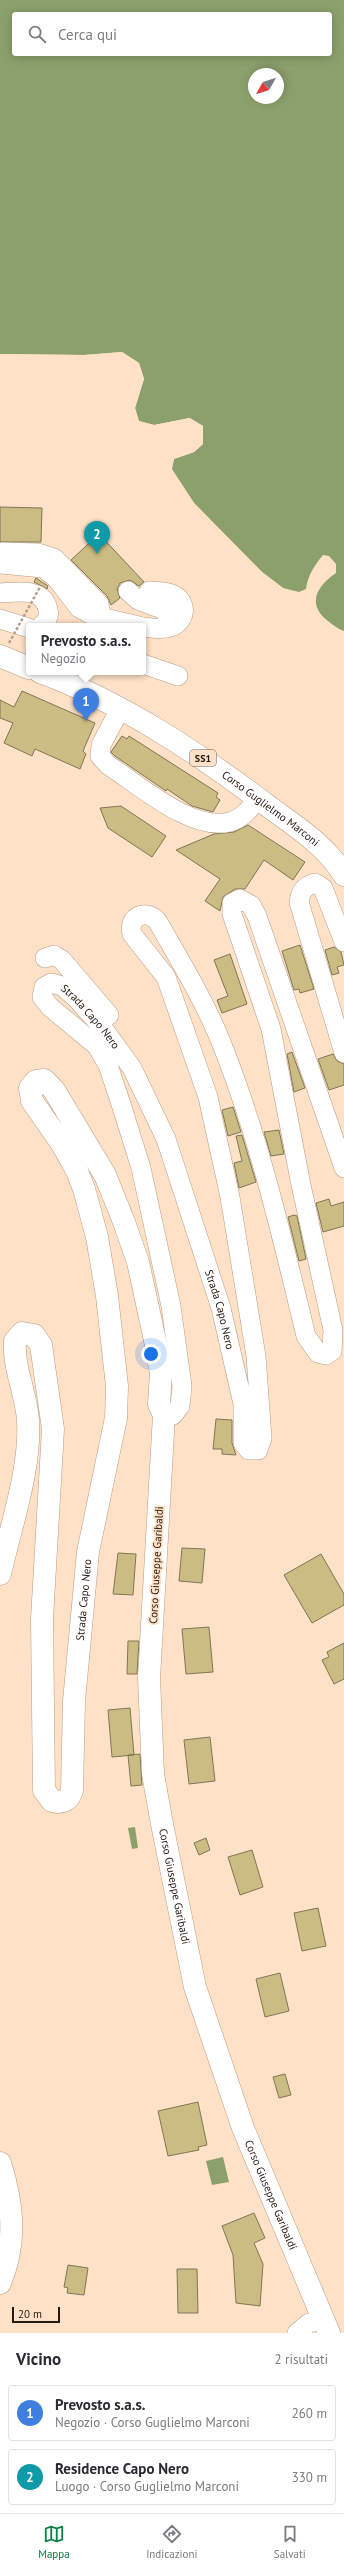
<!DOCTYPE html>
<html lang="it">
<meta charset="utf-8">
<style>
:root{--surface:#fff;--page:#f2f2f3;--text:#2b2b33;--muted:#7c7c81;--line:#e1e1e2;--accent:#0b8043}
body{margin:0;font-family:"PT Sans",sans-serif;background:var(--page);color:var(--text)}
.compass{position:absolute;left:248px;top:68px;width:36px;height:36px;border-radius:50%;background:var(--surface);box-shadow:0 2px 10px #0003;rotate:231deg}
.scale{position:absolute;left:12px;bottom:10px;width:48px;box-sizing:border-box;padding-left:4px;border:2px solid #241a10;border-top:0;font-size:11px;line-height:14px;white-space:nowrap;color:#241a10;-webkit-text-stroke:3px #fee1c6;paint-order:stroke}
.you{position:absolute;left:151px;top:1354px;width:14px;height:14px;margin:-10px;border:3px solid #fff;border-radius:50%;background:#1a73e8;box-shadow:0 0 0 6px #1a73e833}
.badge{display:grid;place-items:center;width:26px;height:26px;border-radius:50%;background:var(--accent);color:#fff;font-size:13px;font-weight:700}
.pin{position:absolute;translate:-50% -33px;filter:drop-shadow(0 1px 2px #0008)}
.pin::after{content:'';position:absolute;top:21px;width:14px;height:12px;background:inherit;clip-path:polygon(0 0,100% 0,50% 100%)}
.popup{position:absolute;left:26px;top:623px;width:120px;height:52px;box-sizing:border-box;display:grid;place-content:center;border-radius:4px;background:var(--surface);filter:drop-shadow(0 1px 3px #0005);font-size:13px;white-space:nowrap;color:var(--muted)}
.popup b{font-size:15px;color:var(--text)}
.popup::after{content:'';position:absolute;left:50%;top:100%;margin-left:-8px;border:8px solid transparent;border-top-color:var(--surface)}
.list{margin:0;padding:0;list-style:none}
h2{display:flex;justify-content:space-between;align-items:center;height:52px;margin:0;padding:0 16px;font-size:17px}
h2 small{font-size:13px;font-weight:400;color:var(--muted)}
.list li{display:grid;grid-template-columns:26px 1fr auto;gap:12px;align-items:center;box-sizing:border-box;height:56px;margin:0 8px 8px;padding:0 8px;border:1px solid var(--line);border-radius:4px}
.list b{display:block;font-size:15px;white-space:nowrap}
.list p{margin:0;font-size:13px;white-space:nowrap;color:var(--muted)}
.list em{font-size:13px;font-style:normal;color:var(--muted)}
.icon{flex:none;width:22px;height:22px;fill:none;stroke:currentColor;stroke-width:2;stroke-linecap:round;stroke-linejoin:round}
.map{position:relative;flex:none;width:344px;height:2333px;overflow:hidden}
.search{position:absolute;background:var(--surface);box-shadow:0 2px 10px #0003;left:12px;right:12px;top:12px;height:44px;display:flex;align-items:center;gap:10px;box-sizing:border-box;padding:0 14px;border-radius:4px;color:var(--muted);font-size:15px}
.sheet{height:180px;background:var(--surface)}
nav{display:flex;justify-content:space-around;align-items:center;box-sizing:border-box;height:56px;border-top:1px solid var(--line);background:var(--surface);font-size:11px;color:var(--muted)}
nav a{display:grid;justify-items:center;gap:2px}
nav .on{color:var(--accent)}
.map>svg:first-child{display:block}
</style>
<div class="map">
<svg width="344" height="2333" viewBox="0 0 344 2333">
<rect width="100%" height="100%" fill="#fee1c6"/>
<path fill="#8ca06c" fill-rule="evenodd" d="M0 0H344V631C338 629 333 625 328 621 306 604 317 586 336 573V564L329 556 323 555C314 566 308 575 306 589L299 592 283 588 262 572 194 503 171 469 174 459 194 452 203 444V426L189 418 154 425 139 421 135 408 144 379 139 363 122 352 84 355 0 354ZM14 14H330V54H14ZM254 74H278V98H254Z
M135 1827 138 1848 132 1849 128 1828Z
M223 2157 229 2182 212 2185 206 2161Z"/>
<path fill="#fee1c6" d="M122 352 139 363 144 379 135 408 139 421 154 425 190 418 203 426V444L194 452 174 459 172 469 194 503 262 572 283 588 281 590 261 574 225 539 192 504 170 470 173 458 193 450 201 443V427L189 420 154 427 137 422 133 408 142 379 138 364 121 354 84 357 0 356V354L84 355Z"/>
<path fill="#cbbc83" stroke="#7f7656" d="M0 507 42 508 41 542H0Z
M99 534 144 582 139 586 130 580 120 583 117 589 120 598 111 605 107 596 71 560Z
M36 578 48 586 47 589 34 582Z
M22 691 95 723 83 751 86 754 80 769 35 749 32 756 4 743 13 723 0 718V700L14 707Z
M122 736 127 739 129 736 218 793 216 797 220 800 213 812 192 806 167 789 166 791 115 756 111 752Z
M121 806 166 836 152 857 108 828 100 808Z
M248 825 305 862 293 880 264 860 245 889H235L223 897 220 911 205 901 220 879 176 850 214 834 234 832Z
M300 945 314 989 300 993 299 989 294 990 282 951Z
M334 947 341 952 344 965 337 967 339 973 332 975 325 950Z
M230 954 247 1004 222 1013 217 1000 228 996 214 960Z
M292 1052 305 1088 294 1092 287 1054Z
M333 1054 337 1061 344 1064V1085L329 1090 318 1059Z
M233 1107 241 1132 228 1136 222 1110Z
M279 1130 284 1154 271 1156 264 1132Z
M242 1135 256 1182 239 1188 234 1163 242 1161 236 1136Z
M329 1199 331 1206 344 1202V1226L323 1232 316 1203Z
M294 1215 297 1216 306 1259 299 1261 288 1217Z
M216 1419 232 1420V1443L236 1455 222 1454V1449H213Z
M182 1548 205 1549 202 1583 179 1581Z
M118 1553 136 1554 133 1595 113 1594Z
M321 1554 344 1594V1605L312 1623 284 1575Z
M209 1627 213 1672 186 1674 182 1629Z
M128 1641H139L137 1674H127Z
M344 1643V1679L334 1684 322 1660 329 1657 327 1652Z
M130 1708 134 1755 112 1757 108 1710Z
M210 1737 215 1781 189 1784 184 1740Z
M140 1754 142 1785 131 1786 128 1755Z
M206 1838 210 1850 199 1855 194 1843Z
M252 1850 263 1887 240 1895 228 1857Z
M318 1908 326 1946 302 1951 294 1913Z
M280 1973 289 2011 265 2017 256 1979Z
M285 2074 291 2095 279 2098 273 2077Z
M198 2102 207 2145 198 2147 199 2150 168 2156 158 2111Z
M254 2213 265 2238 254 2243 263 2264 260 2306 236 2303 233 2255 222 2226Z
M68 2265 88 2268 84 2295 67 2293 68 2288 64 2287Z
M177 2269H197L198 2313H178Z"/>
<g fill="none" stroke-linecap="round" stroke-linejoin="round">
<defs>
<g id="minor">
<path d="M2 552 38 553 54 558 99 604 101 617"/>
<path d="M0 564 43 568 56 578 79 608 92 615 139 626"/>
<path d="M128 591 138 600 165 610 169 621 164 628"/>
<path d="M0 593C17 592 44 587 48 610 50 617 46 622 41 626"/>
<path d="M0 619 29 628"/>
<path d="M143 627C152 628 162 630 171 627 186 621 188 603 174 595 167 591 157 592 149 591"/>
<path d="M143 664 178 676"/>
<path d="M120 709 101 745 100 756 108 765C139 785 192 832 230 822 243 818 251 808 258 798"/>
<path d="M344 942 323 888 315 883C304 886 301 891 299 902L344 1053"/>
<path d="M45 958 54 955 62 960 109 1015"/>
<path id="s1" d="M164 1415H173L180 1406 182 1386 171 1306 141 1168 121 1104 108 1065 97 1046 50 1007 42 997 44 987 51 983 62 986 75 997 103 1028 132 1068 166 1139 221 1308 243 1404V1443L249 1450H258L262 1438 256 1356 230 1197 208 1097 166 977 132 934C127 916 147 908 158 922 180 961 204 1000 221 1042 259 1137 282 1237 306 1336L318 1353 326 1355 332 1351 333 1330 301 1185 271 1029 232 914V903L240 899 251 905 257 916 344 1168"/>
<path d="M297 2333 309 2323 324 2320"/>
</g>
<g id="major">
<path d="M0 656 29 668"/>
<path id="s2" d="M40 672C123 703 198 753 268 806 295 826 326 845 344 875"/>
<path id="s3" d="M0 1574C11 1525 31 1469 28 1420 26 1393 13 1367 15 1341L22 1333 34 1335 41 1345 53 1429 42 1619 44 1790 52 1801C62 1804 70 1800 72 1790L74 1701 88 1552 116 1418 117 1386 107 1296 97 1237 84 1189 77 1171 62 1144 32 1101 30 1088 36 1081 44 1080 54 1090 105 1175 124 1222 138 1262 156 1345 161 1373 159 1404 164 1415 149 1678 153 1774 162 1824 195 1987 243 2128 329 2333"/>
<path d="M0 2163C13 2204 17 2242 0 2283"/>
</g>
</defs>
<use href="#minor" stroke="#b89c83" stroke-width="20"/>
<use href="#major" stroke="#b89c83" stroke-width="23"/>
<use href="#minor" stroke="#fff" stroke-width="19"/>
<use href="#major" stroke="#fff" stroke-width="22"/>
<path stroke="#b69f8a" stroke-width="2.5" stroke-dasharray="3 2" stroke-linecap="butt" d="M9 643 40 587"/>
</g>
<g text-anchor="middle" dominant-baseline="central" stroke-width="3.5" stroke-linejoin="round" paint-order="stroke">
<rect fill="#fee1c6" stroke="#655647" stroke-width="1" x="190" y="750" width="26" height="16" rx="3"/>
<g font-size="10" font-weight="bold" fill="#241a10">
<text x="203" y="758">SS1</text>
</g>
<g font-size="11" fill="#241a10" stroke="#fee1c6">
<text stroke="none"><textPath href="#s2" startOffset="269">Corso Guglielmo Marconi</textPath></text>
<text stroke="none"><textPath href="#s1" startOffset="538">Strada Capo Nero</textPath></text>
<text stroke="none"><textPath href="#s1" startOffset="862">Strada Capo Nero</textPath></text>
<text transform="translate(156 1565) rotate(-87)">Corso Giuseppe Garibaldi</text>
<text stroke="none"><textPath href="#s3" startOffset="949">Strada Capo Nero</textPath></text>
<text stroke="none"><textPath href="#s3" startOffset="2336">Corso Giuseppe Garibaldi</textPath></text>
<text stroke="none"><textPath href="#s3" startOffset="2660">Corso Giuseppe Garibaldi</textPath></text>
</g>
</g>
</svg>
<svg class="compass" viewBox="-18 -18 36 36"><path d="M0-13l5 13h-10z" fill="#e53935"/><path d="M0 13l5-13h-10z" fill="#7c7c81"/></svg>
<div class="scale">20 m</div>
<div class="you"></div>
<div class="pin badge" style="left:86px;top:721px;background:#3f7fe0">1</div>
<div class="popup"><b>Prevosto s.a.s.</b>Negozio</div>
<div class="pin badge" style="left:97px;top:554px;background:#0f9aa8">2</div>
<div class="search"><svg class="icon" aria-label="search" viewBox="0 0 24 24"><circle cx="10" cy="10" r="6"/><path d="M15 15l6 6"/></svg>Cerca qui</div>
</div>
<section class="sheet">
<h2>Vicino<small>2 risultati</small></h2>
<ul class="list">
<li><span class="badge" style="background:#3f7fe0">1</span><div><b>Prevosto s.a.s.</b><p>Negozio · Corso Guglielmo Marconi</p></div><em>260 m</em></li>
<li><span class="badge" style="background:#0f9aa8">2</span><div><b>Residence Capo Nero</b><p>Luogo · Corso Guglielmo Marconi</p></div><em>330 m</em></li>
</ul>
</section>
<nav>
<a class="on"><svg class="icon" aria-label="map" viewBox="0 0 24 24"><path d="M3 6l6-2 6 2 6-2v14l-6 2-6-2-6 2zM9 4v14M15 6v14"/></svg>Mappa</a>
<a><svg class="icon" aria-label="directions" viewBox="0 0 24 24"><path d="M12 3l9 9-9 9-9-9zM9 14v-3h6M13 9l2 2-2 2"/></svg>Indicazioni</a>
<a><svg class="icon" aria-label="saved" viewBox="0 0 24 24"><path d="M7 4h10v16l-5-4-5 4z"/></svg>Salvati</a>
</nav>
